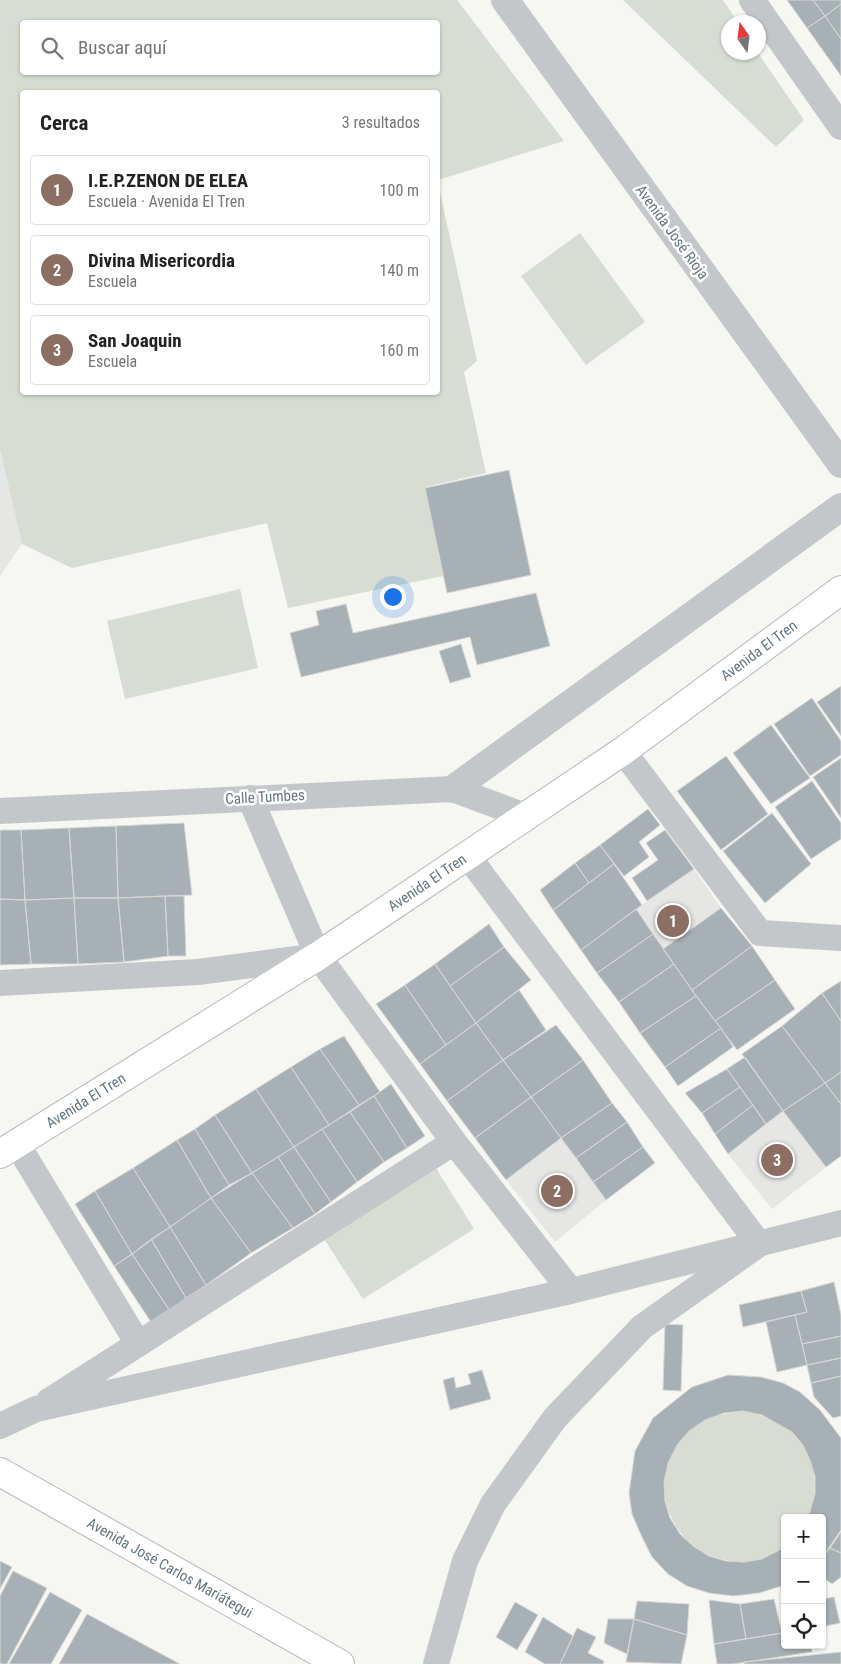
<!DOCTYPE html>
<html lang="es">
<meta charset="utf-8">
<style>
:root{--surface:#fff;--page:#f2f2f2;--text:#222;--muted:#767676;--line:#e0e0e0;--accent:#e54c22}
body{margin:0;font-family:"Roboto Condensed",sans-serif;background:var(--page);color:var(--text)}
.controls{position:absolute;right:15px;bottom:15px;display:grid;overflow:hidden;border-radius:5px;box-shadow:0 1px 4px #0004}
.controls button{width:45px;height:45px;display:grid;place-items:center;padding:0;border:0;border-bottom:1px solid var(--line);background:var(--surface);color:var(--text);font:25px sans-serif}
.compass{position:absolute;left:721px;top:15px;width:45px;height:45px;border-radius:50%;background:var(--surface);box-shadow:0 1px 4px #0004;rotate:346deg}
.you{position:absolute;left:392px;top:596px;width:18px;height:18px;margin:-12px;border:4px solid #fff;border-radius:50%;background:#1a73e8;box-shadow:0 0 0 8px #1a73e833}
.badge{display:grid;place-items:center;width:32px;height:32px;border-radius:50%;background:var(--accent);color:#fff;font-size:16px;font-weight:700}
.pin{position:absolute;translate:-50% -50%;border:2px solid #fff;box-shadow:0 1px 5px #0006}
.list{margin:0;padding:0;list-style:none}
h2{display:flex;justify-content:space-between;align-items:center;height:65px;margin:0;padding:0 20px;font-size:21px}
h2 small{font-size:16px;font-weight:400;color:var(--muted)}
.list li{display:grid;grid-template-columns:32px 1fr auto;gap:15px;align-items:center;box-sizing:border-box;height:70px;margin:0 10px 10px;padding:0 10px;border:1px solid var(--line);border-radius:5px}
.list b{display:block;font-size:19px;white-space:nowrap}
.list p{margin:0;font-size:16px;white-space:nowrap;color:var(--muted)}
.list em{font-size:16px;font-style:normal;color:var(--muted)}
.icon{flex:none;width:28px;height:28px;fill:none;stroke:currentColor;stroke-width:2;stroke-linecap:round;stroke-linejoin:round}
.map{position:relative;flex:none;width:841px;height:1664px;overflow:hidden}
.search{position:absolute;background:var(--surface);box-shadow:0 1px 4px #0004;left:20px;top:20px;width:420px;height:55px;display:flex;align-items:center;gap:12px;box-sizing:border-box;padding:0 18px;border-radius:5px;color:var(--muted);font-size:19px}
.panel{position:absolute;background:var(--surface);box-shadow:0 1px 4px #0004;left:20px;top:90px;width:420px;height:305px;border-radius:5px}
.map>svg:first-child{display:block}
</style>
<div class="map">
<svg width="841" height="1664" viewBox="0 0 841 1664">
<rect width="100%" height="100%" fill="#f6f6f2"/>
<path fill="#e6e7e5" d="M0 450 22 544 0 576Z
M694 869 721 908 663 949 636 909Z
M783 1111 826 1167 772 1209 728 1154Z
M561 1138 606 1200 555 1242 506 1180Z"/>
<path fill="#d7ddd3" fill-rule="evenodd" d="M0 0H457L564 141 438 180V92H22V392H438V183L477 361 464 372 486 473 425 487 443 576 288 608 267 523 72 568 22 544 0 450ZM22 22H438V72H22Z
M623 0H723L738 22H728V52L758 53 804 120 776 147Z
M580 233 645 322 586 365 521 276Z
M240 589 258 668 125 699 107 621Z
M436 1168 474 1229 363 1299 324 1239Z
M743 1411C760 1414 778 1420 792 1432 815 1452 821 1491 808 1518H785V1547C771 1558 752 1563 734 1561 659 1555 637 1454 706 1420 717 1414 730 1413 743 1411Z"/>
<path fill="#a7b0b5" stroke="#d7d7d5" d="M787 0H813L825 16 807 28Z
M813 0H841V4L825 16Z
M841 4V39L825 16Z
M825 16 841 39V76L807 28Z
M509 470 531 575 447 593 425 488Z
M536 593 550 646 477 665 470 637 301 677 290 633 319 625 316 611 346 604 353 633Z
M461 644 471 677 450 683 439 651Z
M841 686V736L817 702Z
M812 698 841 741V755L810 776 774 724Z
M771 725 810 778 771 804 733 753Z
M726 756 768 814 721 850 677 791Z
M841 758V818L813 777Z
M812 781 841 823V839L811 859 775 807Z
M648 809 660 825 639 842 649 857 624 876 600 845Z
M772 813 811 864 765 903 723 851Z
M184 823 192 895 118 898 116 826Z
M116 826 118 898H74L69 828Z
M69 828 74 898 25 900 21 830Z
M0 830H21L25 900 0 899Z
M665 830 694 869 647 901 632 878 658 860 646 843Z
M600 845 614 864 589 883 575 863Z
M575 863 589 883 553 910 540 890Z
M614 864 642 905 581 950 553 910Z
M165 896 168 956 124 962 118 898Z
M165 896H184L186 956H168Z
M74 898 78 964H31L25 900Z
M74 898H118L124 962 78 964Z
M0 899 25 900 31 964 0 965Z
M721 908 752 946 692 990 663 949Z
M636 909 653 934 597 973 581 950Z
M489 924 504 947 450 986 435 964Z
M653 934 674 964 619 1002 597 973Z
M752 946 775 980 715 1021 692 990Z
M504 947 531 980 476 1023 450 986Z
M435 964 476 1023 446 1045 405 985Z
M674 964 696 996 640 1033 619 1002Z
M775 980 795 1009 737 1050 715 1021Z
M841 981V1021L822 993Z
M405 985 446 1045 420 1064 376 1004Z
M519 990 546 1030 503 1060 476 1023Z
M822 993 841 1021V1072L825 1083 782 1026Z
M696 996 721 1028 665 1067 640 1033Z
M476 1023 503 1060 447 1101 420 1064Z
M556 1025 583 1060 531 1097 503 1060Z
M782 1026 825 1083 783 1111 742 1054Z
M721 1028 733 1047 678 1086 665 1067Z
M344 1036 380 1092 359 1105 320 1049Z
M320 1049 359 1105 329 1125 291 1067Z
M745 1057 783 1111 766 1124 727 1069Z
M503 1060 531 1097 475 1138 447 1101Z
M583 1060 612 1103 561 1138 531 1097Z
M291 1067 329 1125 294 1147 256 1089Z
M727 1069 740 1087 702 1113 685 1093Z
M841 1072V1104L825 1083Z
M825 1083 841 1104V1156L826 1167 783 1111Z
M391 1084 425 1136 407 1148 374 1096Z
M740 1087 753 1105 715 1134 702 1113Z
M256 1089 294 1147 252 1173 215 1115Z
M374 1096 407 1148 384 1162 350 1112Z
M531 1097 561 1138 506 1180 475 1138Z
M612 1103 627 1122 576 1158 561 1138Z
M753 1105 766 1124 728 1154 715 1134Z
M350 1112 384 1162 357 1182 322 1129Z
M215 1115 252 1173 229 1185 195 1129Z
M627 1122 643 1147 593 1182 576 1158Z
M195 1129 229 1185 211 1198 177 1140Z
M322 1129 357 1182 331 1202 294 1147Z
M177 1140 211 1198 170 1227 133 1168Z
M294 1147 331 1202 315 1214 278 1157Z
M643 1147 655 1163 606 1200 593 1182Z
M278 1157 315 1214 293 1228 252 1173Z
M133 1168 170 1227 132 1254 95 1191Z
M252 1173 293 1228 251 1253 211 1198Z
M95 1191 132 1254 114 1266 75 1204Z
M211 1198 251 1253 206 1285 170 1227Z
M170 1227 206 1285 186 1298 151 1239Z
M151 1239 186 1298 170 1311 132 1254Z
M132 1254 170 1311 151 1322 114 1266Z
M834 1282 841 1315V1336L802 1344 795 1315 807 1312 801 1291Z
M801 1291 807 1312 743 1327 739 1305Z
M795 1315 807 1365 777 1372 766 1322Z
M665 1324 683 1325 681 1391 663 1390Z
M841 1336V1358L807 1365 802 1344Z
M841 1358V1376L811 1383 807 1365Z
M482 1370 491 1399 450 1410 443 1380 454 1377 456 1388 471 1384 468 1374Z
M728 1375 761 1377 783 1383 800 1392 820 1410 841 1438V1530L822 1558V1518H808L815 1494V1477L810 1460 803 1445 792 1432 762 1415 743 1411 724 1413 705 1420 689 1431 677 1445 668 1463 664 1482 665 1501 670 1518 680 1534 693 1546 709 1556 726 1561 744 1562 762 1559 785 1547V1585L759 1593 733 1596 709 1593 687 1586 668 1574 652 1557 641 1535 632 1514 629 1493 635 1451 653 1418 692 1387Z
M841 1376V1416L833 1418 814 1397 811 1383Z
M841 1532V1553L830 1548Z
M830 1548 841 1553V1577L832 1584 825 1579 822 1581V1558Z
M0 1561 12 1567 0 1589Z
M13 1571 47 1588 7 1664H3L0 1663V1596Z
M50 1592 82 1610 51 1664H9Z
M834 1597 840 1623 822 1627V1599Z
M774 1599 782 1633 746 1639 740 1604Z
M709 1600 740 1604 746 1639 714 1644Z
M637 1601 689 1604 687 1635 634 1619Z
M515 1602 538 1615 517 1650 496 1637Z
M87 1614 180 1664H59Z
M543 1617 573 1636 560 1664H545L525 1652Z
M608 1619H634L627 1654 604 1643Z
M634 1619 687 1635 681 1664 626 1662Z
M577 1628 596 1637 588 1653 604 1661 603 1664H560Z
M782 1633H785V1645H811L812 1652 733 1664H717L714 1644Z
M841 1652V1664H744V1662Z"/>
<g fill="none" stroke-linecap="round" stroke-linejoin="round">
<defs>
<g id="secondary">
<path id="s1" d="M0 1154 318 956 623 751 841 590"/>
<path id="s2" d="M0 1472 340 1664"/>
</g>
</defs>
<use href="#secondary" stroke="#b3b9bd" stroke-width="30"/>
<path stroke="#c3c7ca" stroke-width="26" d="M752 0 841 127
M623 751 760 933 841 938
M250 798 318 956 454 1142 571 1291
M0 811 453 789 525 816
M0 983 198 972 318 956
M17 1144 137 1342
M49 1401 454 1142
M0 1426 36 1409 571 1291 841 1223
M436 1664 465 1561 493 1504 555 1418 642 1327 759 1244 467 855"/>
<path stroke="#c3c7ca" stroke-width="28" d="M505 0 841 464
M453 789 841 507"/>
<use href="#secondary" stroke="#fff" stroke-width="28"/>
</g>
<g text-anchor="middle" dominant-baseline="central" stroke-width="5" stroke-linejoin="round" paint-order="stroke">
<g font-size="15" fill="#647684" stroke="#fff">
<text transform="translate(672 232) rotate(54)">Avenida José Rioja</text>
<text stroke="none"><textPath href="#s1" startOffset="911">Avenida El Tren</textPath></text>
<text transform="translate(265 797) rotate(-3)">Calle Tumbes</text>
<text stroke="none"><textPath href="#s1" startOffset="506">Avenida El Tren</textPath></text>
<text stroke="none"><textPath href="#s1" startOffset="101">Avenida El Tren</textPath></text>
<text stroke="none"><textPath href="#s2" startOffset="195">Avenida José Carlos Mariátegui</textPath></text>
</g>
</g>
</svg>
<div class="controls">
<button>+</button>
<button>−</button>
<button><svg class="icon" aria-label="locate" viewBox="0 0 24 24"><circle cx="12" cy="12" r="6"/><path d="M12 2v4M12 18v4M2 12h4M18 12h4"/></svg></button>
</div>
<svg class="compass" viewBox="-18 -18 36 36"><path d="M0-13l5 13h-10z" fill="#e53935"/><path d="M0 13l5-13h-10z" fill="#767676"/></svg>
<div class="you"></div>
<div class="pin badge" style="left:673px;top:921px;background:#8d6e63">1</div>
<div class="pin badge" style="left:557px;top:1191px;background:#8d6e63">2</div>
<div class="pin badge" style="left:777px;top:1160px;background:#8d6e63">3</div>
<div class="search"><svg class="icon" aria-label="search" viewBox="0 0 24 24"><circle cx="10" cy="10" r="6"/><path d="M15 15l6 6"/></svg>Buscar aquí</div>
<section class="panel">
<h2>Cerca<small>3 resultados</small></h2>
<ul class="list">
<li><span class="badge" style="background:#8d6e63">1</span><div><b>I.E.P.ZENON DE ELEA</b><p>Escuela · Avenida El Tren</p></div><em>100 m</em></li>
<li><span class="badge" style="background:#8d6e63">2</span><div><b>Divina Misericordia</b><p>Escuela</p></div><em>140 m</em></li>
<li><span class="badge" style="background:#8d6e63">3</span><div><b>San Joaquin</b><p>Escuela</p></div><em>160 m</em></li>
</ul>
</section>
</div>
